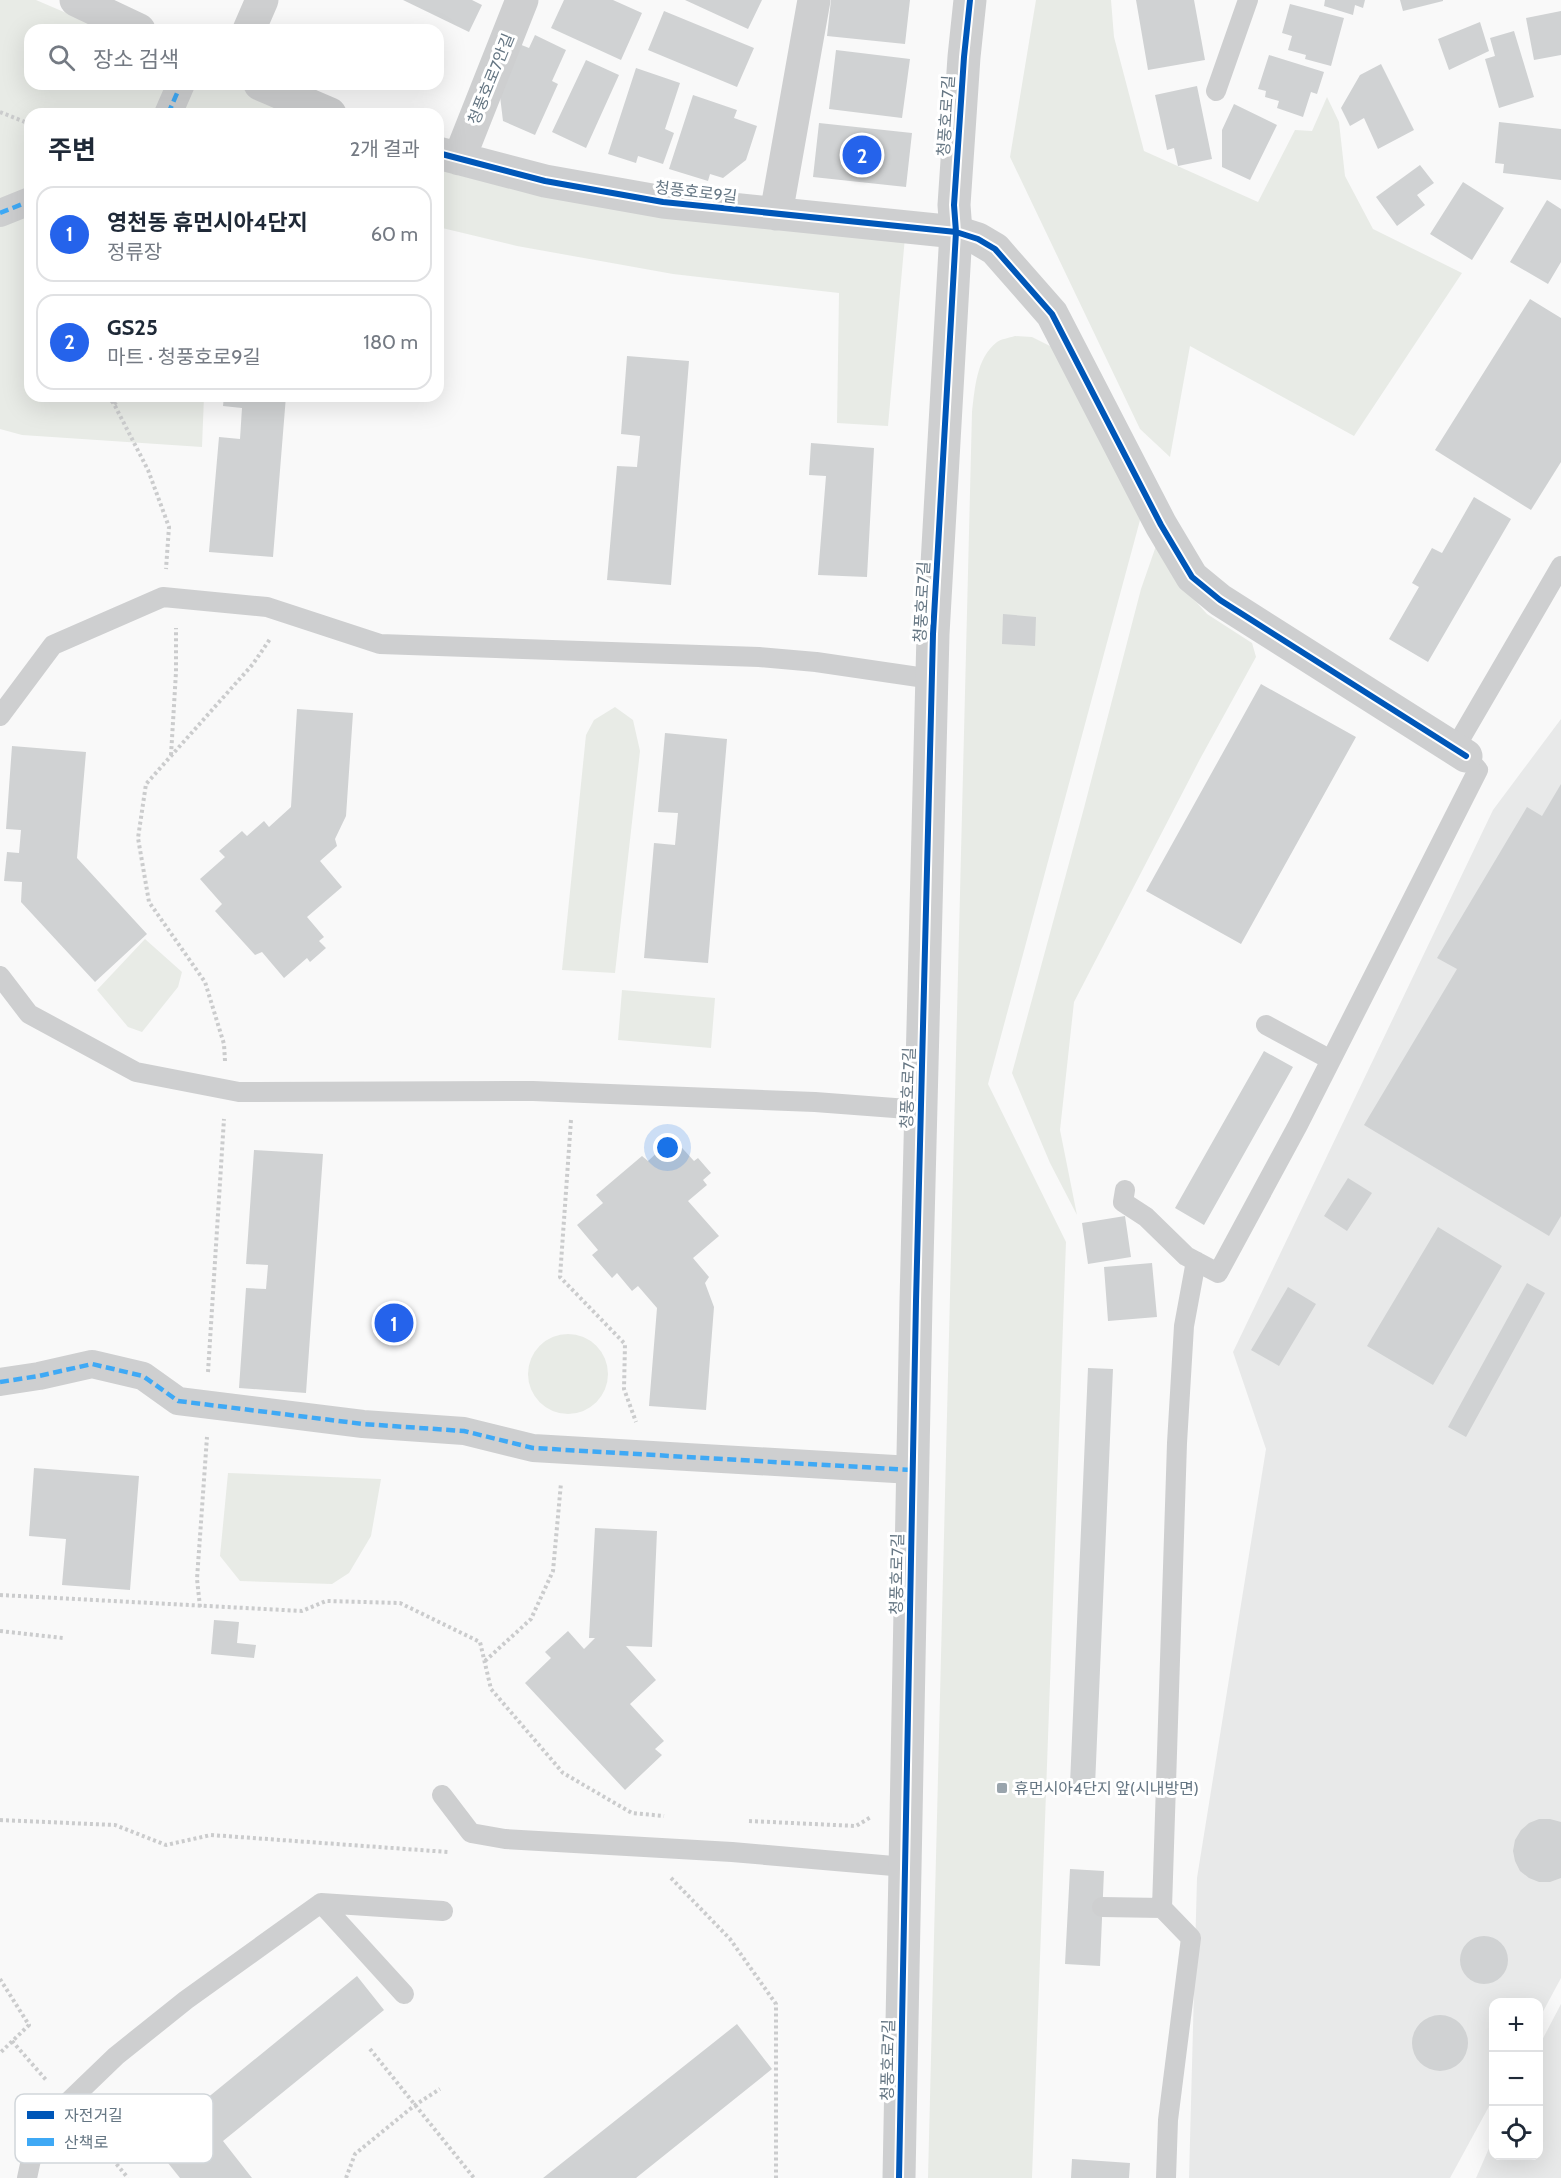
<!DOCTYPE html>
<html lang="ko">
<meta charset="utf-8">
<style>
:root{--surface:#fff;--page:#f6f6f7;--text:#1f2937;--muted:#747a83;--line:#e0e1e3;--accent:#2563eb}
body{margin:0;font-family:Cabin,"Noto Sans KR",sans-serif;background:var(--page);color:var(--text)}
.controls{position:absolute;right:18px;bottom:18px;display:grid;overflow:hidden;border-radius:12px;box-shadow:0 6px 24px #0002}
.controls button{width:54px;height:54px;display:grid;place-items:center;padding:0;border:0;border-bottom:2px solid var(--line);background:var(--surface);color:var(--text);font:30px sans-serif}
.you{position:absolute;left:668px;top:1148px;width:21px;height:21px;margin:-15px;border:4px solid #fff;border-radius:50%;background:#1a73e8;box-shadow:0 0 0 9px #1a73e833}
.badge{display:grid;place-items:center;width:39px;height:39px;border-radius:50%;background:var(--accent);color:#fff;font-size:20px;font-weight:700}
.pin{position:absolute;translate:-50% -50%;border:3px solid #fff;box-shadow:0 2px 6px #0006}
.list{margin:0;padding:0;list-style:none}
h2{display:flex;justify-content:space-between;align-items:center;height:78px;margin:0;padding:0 24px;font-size:26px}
h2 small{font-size:20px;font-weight:400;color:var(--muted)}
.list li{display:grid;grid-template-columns:39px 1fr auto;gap:18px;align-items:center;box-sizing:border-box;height:96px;margin:0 12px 12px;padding:0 12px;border:2px solid var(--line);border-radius:18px}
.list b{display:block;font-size:22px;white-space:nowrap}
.list p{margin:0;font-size:20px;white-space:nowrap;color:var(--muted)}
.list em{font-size:20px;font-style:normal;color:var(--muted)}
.icon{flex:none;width:33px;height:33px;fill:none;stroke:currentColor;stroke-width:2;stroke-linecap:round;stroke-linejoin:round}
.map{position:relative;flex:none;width:1561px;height:2178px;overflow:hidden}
.search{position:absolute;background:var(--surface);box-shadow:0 6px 24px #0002;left:24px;top:24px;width:420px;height:66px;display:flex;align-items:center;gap:15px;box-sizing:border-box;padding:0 21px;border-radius:18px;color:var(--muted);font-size:22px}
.panel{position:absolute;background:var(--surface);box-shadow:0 6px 24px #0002;left:24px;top:108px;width:420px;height:294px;border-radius:18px}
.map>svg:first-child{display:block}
</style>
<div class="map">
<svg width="1561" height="2178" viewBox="0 0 1561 2178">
<rect width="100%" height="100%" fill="#f9f9f9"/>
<path fill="#e8e9e9" d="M1561 719V1978L1539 2019 1538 2002H1494L1493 2099 1450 2178H1189L1197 1878 1266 1449 1233 1352 1493 810Z
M1561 2004V2178H1476L1493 2139 1494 2156H1538L1539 2046Z"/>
<path fill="#e8ebe6" d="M0 0H36L106 30H30V84H231L301 114H30V396H204L202 447 22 435 0 429Z
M1036 0H1111L1114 37 1144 151 1258 202 1295 130 1312 131 1327 97 1339 122 1345 176 1373 229 1462 273 1354 436 1190 346 1170 457 1140 429 1010 157Z
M438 162 905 237 888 426 837 423 839 293 673 274 517 246 438 227Z
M1015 336 1032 337 1052 347 1143 509 988 1084 1066 1242 1032 2178H928L972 412C975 389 976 358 997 342 1001 339 1009 338 1015 336Z
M1157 543 1189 594 1207 614 1252 643 1256 657 1200 759 1074 1002 1060 1130 1077 1215 1050 1163 1012 1073 1084 808 1141 589Z
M615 707 633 720 640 751 615 973 562 970 586 735 594 720Z
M145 939 182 972 178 987 142 1032 128 1027 97 990Z
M622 990 715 998 711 1048 618 1040Z
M528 1374a40 40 0 1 1 80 0a40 40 0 1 1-80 0Z
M228 1473 381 1479 371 1536 349 1573 332 1584 240 1581 220 1556Z"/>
<path fill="#d0d2d3" d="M403 0H472L482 5 469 32Z
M564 0H613L642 13 621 60 551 28Z
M685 0H762L748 29Z
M831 0H910L905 44 827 36Z
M1136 0H1194L1205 60 1148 70Z
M1325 0H1365L1363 8 1355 5 1353 15 1324 6Z
M1400 0H1443V1L1403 11Z
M1290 4 1344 18 1331 66 1305 59 1306 55 1288 50 1292 36 1282 33Z
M664 11 754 48 737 87 648 50Z
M1561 11V55L1534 60 1526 18Z
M1480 22 1489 51 1449 70 1438 39Z
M1514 31 1534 97 1499 108 1485 59 1495 56 1490 38Z
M535 35 566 50 552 81 558 84 535 135 503 121 499 88 519 44 529 48Z
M836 50 910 59 902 118 829 109Z
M1269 55 1324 72 1317 94 1311 92 1303 117 1277 108 1279 101 1265 97 1266 91 1258 89Z
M586 60 619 75 586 148 552 132Z
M1381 64 1414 130 1378 149 1364 118 1350 126 1341 108 1360 75Z
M636 68 680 83 665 129 674 133 663 164 638 156 636 163 608 154Z
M1197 86 1212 159 1178 166 1174 148 1167 150 1155 95Z
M693 95 737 110 734 118 757 126 746 160 723 178 710 174 708 181 669 169Z
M1234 104 1277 125 1250 180 1222 167V130Z
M1499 122 1561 129V180L1503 173 1504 164 1495 163Z
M819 123 912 133 906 187 813 177Z
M1420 165 1434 183 1417 195 1425 205 1397 226 1376 197Z
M1463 182 1504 208 1472 260 1430 234Z
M1547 200 1561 209V262L1548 284 1510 262Z
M1530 299 1561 318V462L1531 510 1435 450Z
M627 356 689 361 671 585 607 580 617 466 637 467 640 436 621 434Z
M224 396H286L273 557 209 552 219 437 240 439 242 408 223 406Z
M811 443 874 448 867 577 818 575 826 476 809 475Z
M1474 497 1511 519 1428 662 1389 639 1419 587 1412 583 1432 548 1442 553Z
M1003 614 1036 617 1035 646 1002 644Z
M1261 684 1356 737 1241 944 1146 891Z
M297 709 353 713 346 816 335 839 337 846 320 861 342 887 307 917 324 937 319 941 326 948 310 962 307 958 284 978 262 952 255 955 215 911 222 904 200 879 225 857 219 851 242 831 247 836 264 821 269 827 291 807Z
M665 733 727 739 708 963 644 958 654 843 675 845 678 813 658 812Z
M12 746 86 752 77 858 147 934 95 982 21 902 22 882 4 881 7 852 19 853 21 830 6 829Z
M1561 784V1216L1549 1236 1364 1125 1457 969 1437 958 1527 807 1542 816Z
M1264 1051 1293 1067 1204 1225 1175 1208Z
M673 1138 694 1161 698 1158 711 1173 703 1180 707 1185 688 1201 719 1236 693 1258 709 1277 705 1283 714 1307 706 1410 649 1406 657 1308 638 1286 632 1291 617 1273 612 1278 592 1255 598 1250 577 1225 603 1203 596 1195 642 1156 648 1161Z
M254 1150 323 1154 306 1393 239 1388 246 1288 266 1289 268 1265 246 1264Z
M1348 1178 1372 1193 1347 1231 1324 1216Z
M1125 1216 1131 1257 1088 1264 1082 1223Z
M1438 1227 1502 1266 1433 1385 1367 1346Z
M1152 1263 1157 1317 1108 1321 1104 1267Z
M1527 1283 1545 1293 1466 1437 1448 1427Z
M1288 1287 1316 1304 1279 1366 1251 1350Z
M1088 1368 1113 1369 1095 1786 1070 1784Z
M34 1468 139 1476 130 1590 62 1585 66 1539 29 1536Z
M595 1528 657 1531 652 1647 626 1646 656 1680 630 1704 664 1741 655 1749 662 1755 625 1790 525 1683 551 1658 545 1652 568 1631 584 1649 595 1638H589Z
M214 1620 239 1622 237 1643 256 1645 254 1658 211 1654Z
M1539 1819H1550L1561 1822V1878L1550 1882H1539L1529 1878 1520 1871 1515 1861 1513 1851 1515 1840 1521 1830 1529 1823Z
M1070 1869 1104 1871 1100 1966 1065 1964Z
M1460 1960a24 24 0 1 1 48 0a24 24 0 1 1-48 0Z
M357 1976 384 2010 223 2141 252 2178H180L152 2143Z
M1412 2043a28 28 0 1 1 56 0a28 28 0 1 1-56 0Z
M737 2024 772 2069 636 2178H543Z
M1072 2159 1130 2163 1129 2178H1071Z"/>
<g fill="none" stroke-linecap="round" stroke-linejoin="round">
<path stroke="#cbcccd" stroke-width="4" stroke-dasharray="3 3" stroke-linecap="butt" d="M0 112 30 124
M108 396 114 404 148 470 169 527 166 569
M114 404 124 396
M171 755 176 672V628
M225 1061 224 1044 205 982 149 902 138 838 146 784 253 664 270 639
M571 1120 560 1277 625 1344 624 1389 636 1422
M208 1372 224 1119
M0 1595 302 1611 326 1601 400 1603 480 1642 491 1689 563 1773 632 1813 664 1816
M200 1607 197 1579 207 1437
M0 1631 63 1638
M485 1661 531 1619 553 1571 561 1483
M0 1820 115 1825 166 1845 211 1835 448 1852
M749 1821 856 1826 871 1817
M671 1878 730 1939 776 2004V2178
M0 1979 29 2025 0 2053
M12 2041 47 2081
M370 2049 474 2178
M86 2127 128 2178
M346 2178 355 2154 415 2105 440 2089"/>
<path stroke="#cecfd0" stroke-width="20" d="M1216 91 1248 0
M0 716 53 645 163 597 267 607 380 644 759 657 816 662 932 679
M1455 748 1561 566
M0 976 29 1014 136 1072 239 1092 533 1091 815 1102 921 1110
M1266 1025 1331 1060
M1125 1190 1123 1202 1146 1217 1186 1256 1218 1273 1298 1125 1478 770 1466 756
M442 1795 471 1833 505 1839 732 1852 905 1867
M321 1903 404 1994
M1102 1907 1162 1908 1177 1443 1184 1326 1196 1261
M1162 1908 1191 1938 1168 2120 1166 2178
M27 2178 37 2132 116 2056 186 2000 321 1903 443 1911"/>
<path stroke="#cecfd0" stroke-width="28" d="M168 114 181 84
M0 213 30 201
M0 1382 39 1376 92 1364 143 1376 178 1401 363 1424 464 1431 533 1448 912 1470"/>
<path stroke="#cecfd0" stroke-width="33" d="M76 0 139 30
M249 30 262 0
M260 84 330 114
M438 153 545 181 663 202 956 232 978 239 995 249 1052 314 1161 525 1192 577 1220 600 1466 756
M459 159 522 0
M776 214 814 0"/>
<path stroke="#cecfd0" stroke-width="33" d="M899 2178 916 1301 933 634 956 232 954 205 964 57 970 0"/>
<path stroke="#3fa9f5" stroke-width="4.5" stroke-dasharray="9 4.5" stroke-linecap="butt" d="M168 114 181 84
M0 213 30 201
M0 1382 39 1376 92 1364 143 1376 178 1401 363 1424 464 1431 533 1448 912 1470"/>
<defs>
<path id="cycleway" d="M438 153 545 181 663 202 956 232 978 239 995 249 1052 314 1161 525 1192 577 1220 600 1466 756
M899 2178 916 1301 933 634 956 232 954 205 964 57 970 0"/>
</defs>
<use href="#cycleway" stroke="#fff" stroke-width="10"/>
<use href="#cycleway" stroke="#0057b8" stroke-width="6"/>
</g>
<rect fill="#99a4ac" stroke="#fff" stroke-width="2" x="996" y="1782" width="12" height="12" rx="3"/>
<g text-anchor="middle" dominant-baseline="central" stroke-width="6" stroke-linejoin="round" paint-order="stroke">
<g font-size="16" fill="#657683" stroke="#fff">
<text transform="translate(491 79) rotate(-68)">청풍호로7안길</text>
<text transform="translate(946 116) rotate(-86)">청풍호로7길</text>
<text transform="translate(696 192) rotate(7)">청풍호로9길</text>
<text transform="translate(922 602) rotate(-87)">청풍호로7길</text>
<text transform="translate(908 1088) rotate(-88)">청풍호로7길</text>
<text transform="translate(897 1574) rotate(-89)">청풍호로7길</text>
<text transform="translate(888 2060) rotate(-89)">청풍호로7길</text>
</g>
<g font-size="16" fill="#657683" stroke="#fff" text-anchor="start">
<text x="1014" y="1788">휴먼시아4단지 앞(시내방면)</text>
</g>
</g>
<rect x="15" y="2094" width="198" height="69" rx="9" fill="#fff" stroke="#d1d6da" stroke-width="1.5"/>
<rect x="27" y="2111" width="27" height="8" fill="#0057b8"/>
<rect x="27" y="2138" width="27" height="8" fill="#3fa9f5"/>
<g font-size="16" fill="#657683">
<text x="64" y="2121">자전거길</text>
<text x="64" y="2148">산책로</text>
</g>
</svg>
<div class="controls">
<button>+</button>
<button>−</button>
<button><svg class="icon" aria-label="locate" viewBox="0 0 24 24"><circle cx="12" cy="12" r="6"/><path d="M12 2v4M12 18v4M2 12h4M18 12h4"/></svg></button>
</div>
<div class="you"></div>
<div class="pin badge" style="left:394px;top:1323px">1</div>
<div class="pin badge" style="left:862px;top:155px">2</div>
<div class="search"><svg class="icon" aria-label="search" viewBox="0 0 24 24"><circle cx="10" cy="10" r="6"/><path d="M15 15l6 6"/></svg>장소 검색</div>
<section class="panel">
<h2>주변<small>2개 결과</small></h2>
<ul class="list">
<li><span class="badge">1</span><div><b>영천동 휴먼시아4단지</b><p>정류장</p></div><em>60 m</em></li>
<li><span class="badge">2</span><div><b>GS25</b><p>마트 · 청풍호로9길</p></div><em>180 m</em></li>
</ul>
</section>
</div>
